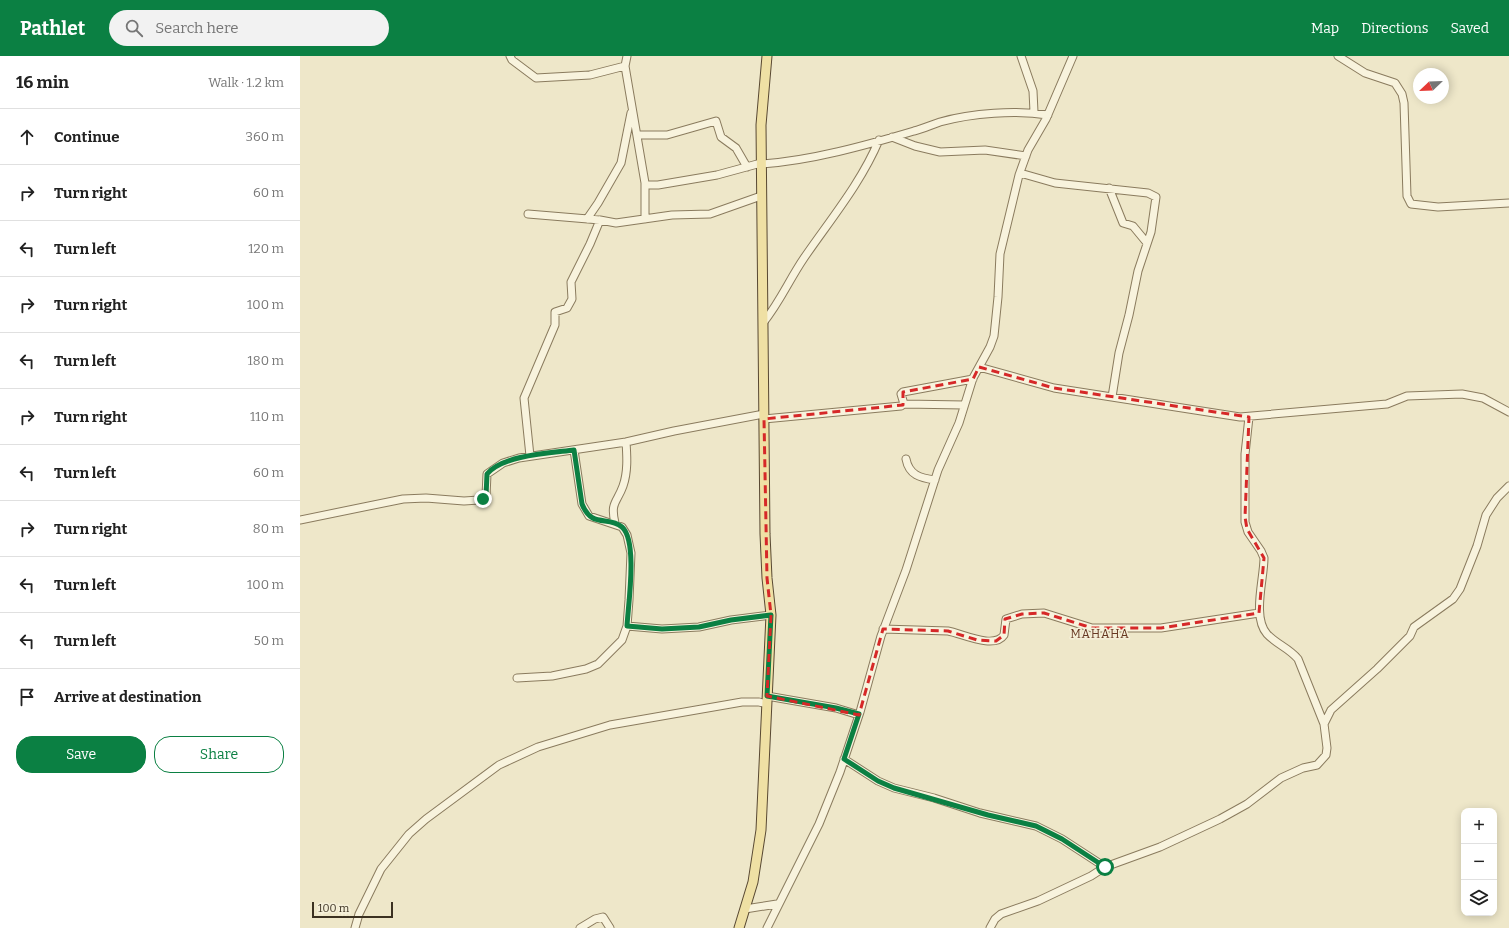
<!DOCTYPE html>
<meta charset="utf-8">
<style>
:root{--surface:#fff;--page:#f2f2f2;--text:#222;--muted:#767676;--line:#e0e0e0;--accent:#0b8043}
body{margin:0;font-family:Bitter,serif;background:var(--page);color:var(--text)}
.controls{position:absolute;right:12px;bottom:12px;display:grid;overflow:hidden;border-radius:8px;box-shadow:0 2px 10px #0003}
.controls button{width:36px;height:36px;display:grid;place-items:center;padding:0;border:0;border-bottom:1px solid var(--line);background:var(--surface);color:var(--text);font:20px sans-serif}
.compass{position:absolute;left:1113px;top:12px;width:36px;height:36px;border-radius:50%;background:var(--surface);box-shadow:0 2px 10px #0003;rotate:247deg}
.scale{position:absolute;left:12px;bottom:10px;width:81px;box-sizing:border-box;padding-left:4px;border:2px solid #3b3121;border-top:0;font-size:11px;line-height:14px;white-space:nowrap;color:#3b3121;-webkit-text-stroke:3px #f5f0d9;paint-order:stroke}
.stop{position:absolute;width:12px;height:12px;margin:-9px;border:3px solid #0b8043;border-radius:50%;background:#fff}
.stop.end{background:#0b8043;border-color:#fff;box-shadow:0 1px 4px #0008}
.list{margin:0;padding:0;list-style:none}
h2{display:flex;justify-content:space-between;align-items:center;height:52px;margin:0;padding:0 16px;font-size:17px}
h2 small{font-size:13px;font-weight:400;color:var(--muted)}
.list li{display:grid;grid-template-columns:26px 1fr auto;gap:12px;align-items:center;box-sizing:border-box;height:56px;padding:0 16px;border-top:1px solid var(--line)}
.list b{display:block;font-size:15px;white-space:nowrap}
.list em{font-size:13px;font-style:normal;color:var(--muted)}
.actions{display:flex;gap:8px;padding:12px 16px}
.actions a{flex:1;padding:9px 0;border:1px solid var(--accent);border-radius:16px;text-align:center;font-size:14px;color:var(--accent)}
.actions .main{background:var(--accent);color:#fff}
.icon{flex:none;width:22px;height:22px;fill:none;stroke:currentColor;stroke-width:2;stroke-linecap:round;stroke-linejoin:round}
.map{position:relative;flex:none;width:1209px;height:872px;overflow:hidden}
header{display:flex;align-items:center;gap:24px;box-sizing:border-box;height:56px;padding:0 20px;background:var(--accent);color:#fff}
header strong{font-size:19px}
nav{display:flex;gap:22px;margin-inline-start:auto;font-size:14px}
.search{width:280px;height:36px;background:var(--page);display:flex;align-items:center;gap:10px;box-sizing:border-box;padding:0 14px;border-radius:22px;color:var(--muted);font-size:15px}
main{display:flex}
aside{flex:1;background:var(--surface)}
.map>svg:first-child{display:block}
</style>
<header>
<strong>Pathlet</strong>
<div class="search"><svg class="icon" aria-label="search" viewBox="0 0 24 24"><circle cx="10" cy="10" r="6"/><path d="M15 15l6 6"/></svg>Search here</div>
<nav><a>Map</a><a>Directions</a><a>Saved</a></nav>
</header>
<main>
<aside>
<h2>16 min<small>Walk · 1.2 km</small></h2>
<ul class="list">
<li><svg class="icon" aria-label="ahead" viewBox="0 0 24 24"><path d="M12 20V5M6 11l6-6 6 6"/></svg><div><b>Continue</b></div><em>360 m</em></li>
<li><svg class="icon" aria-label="right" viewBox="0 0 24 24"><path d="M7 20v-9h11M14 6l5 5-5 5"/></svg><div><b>Turn right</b></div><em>60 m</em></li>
<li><svg class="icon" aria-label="left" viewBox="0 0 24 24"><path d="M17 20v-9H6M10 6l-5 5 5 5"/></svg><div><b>Turn left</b></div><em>120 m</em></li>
<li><svg class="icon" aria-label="right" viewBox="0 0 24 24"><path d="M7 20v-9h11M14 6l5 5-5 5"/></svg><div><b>Turn right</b></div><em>100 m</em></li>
<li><svg class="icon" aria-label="left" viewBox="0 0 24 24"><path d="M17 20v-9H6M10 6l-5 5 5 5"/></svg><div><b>Turn left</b></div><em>180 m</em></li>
<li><svg class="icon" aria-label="right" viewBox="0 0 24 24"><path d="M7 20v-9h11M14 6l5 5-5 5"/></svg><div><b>Turn right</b></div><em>110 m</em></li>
<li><svg class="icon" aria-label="left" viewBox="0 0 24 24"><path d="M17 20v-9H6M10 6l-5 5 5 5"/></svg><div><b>Turn left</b></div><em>60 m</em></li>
<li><svg class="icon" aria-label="right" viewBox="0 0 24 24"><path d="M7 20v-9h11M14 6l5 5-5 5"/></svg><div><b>Turn right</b></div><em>80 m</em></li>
<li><svg class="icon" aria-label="left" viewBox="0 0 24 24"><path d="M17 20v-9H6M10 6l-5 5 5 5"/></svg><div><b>Turn left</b></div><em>100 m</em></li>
<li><svg class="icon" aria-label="left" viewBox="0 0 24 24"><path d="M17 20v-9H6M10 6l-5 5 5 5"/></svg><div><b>Turn left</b></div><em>50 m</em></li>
<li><svg class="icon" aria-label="arrive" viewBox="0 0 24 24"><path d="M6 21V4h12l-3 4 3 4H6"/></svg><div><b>Arrive at destination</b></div></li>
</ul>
<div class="actions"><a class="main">Save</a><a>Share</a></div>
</aside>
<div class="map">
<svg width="1209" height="872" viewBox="0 0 1209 872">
<rect width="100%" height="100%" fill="#eee7c9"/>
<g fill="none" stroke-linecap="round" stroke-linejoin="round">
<defs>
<path id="minor" d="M210 0 212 4 236 22 290 19 325 10
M327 0 325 10 345 127V163
M721 0 733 35 734 56
M1038 0 1065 17 1095 27 1102 38 1104 47 1107 140 1111 148 1138 151 1209 147
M337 79H367L416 65 421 81 436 92 447 111
M592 81 615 90 640 96 685 94 726 100
M461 108C510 105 567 89 614 75 623 73 631 69 640 66 672 57 716 54 748 59
M720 117 755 127 848 137 856 141 851 176 838 215 829 259 819 297 812 341
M345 129H358L417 119 461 107
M809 132 823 167 833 170 847 187
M228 158 300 164 316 167 372 159 410 158 461 140
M287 163 298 147 321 107 331 57
M463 267C480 246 489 224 504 202 530 164 561 127 579 84
M679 311 754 332 940 361 1087 348 1107 340 1162 338 1183 342 1209 356
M604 348 664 349
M949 361 945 398V466L948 476 961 495 964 502C964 523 952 561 967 578 976 588 989 592 998 603L1024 668
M464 363 601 350 604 348 601 338 603 336 673 323
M230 400 224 342 255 269V256L267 252 272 243 271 226 290 188 300 164
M606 403C609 419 620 422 635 424
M0 464 103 443 126 442 164 445 179 444 186 440 187 418 203 407 219 402 326 386 374 375 464 358
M315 467C310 446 317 447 323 430 328 416 327 400 326 386
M327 570 362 573 399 571 431 564 471 559
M583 573 648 575C661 577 694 594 704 579L706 563 722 558 744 557 792 572H861L959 557
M217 622 252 620 286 613 298 608 322 584 327 570 329 544 331 497 327 479 322 471 289 460 282 448 274 394
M467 640 536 652 559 659
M544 703 578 725 594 732 634 742 680 757 736 770 762 783 805 811 860 791 920 763 947 748 981 722 1003 712 1017 709 1026 699 1027 692 1024 668 1031 654 1077 613 1110 580 1114 571 1153 543 1160 533 1177 490 1186 459 1197 442 1209 430
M445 853 477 848
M55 872 59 858 81 813 109 778 126 763 199 709 238 691 310 669 442 646H459L467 648
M280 872 295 863 303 861 310 872
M467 872 519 768 540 716 560 656 581 580 606 514 638 414 659 367 673 322 690 291 694 280 698 241 700 198 719 119 728 94 746 63 773 0
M690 872 695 863 701 858 738 845 791 820 805 811"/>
<path id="major" d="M439 872 453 826 461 774 471 559 467 522 465 478 461 69 467 0"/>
</defs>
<use href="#minor" stroke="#8a7b5e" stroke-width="9"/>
<use href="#major" stroke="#584832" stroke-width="11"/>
<use href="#minor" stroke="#f8f3dd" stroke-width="7"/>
<use href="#major" stroke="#efe0a4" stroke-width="9"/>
</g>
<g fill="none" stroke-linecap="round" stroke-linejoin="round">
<path stroke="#0b8043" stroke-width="5" d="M183 443 186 440 187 418C203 399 250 397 274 394L282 448C292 473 308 459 322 471 338 485 328 550 327 570L362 573 399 571 431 564 471 559 467 640 536 652 559 658 544 703 578 725 594 732 688 759 736 770 762 783 805 811"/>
</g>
<path fill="none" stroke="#d62828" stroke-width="3" stroke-dasharray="8 5" stroke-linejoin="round" d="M679 311 754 332 949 361 945 461 947 473 964 502 959 557 861 572H792L744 557 722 558 705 563 704 579 696 585 677 584 648 575 583 573 559 659 467 640 471 559 467 522 464 363 603 349V336L673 323Z"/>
<g text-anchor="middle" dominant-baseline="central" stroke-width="3" stroke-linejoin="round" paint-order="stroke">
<g font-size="12" letter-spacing="1" fill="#673822" stroke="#f5f0d9">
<text x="800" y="578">MAHAHA</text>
</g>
</g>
</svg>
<div class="controls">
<button>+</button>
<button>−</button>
<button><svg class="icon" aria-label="layers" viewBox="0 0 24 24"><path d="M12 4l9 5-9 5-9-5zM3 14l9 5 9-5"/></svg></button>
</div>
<svg class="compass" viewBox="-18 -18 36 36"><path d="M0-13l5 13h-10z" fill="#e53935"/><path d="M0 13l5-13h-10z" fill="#767676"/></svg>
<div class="scale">100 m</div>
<div class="stop" style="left:805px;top:811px"></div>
<div class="stop end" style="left:183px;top:443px"></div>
</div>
</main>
